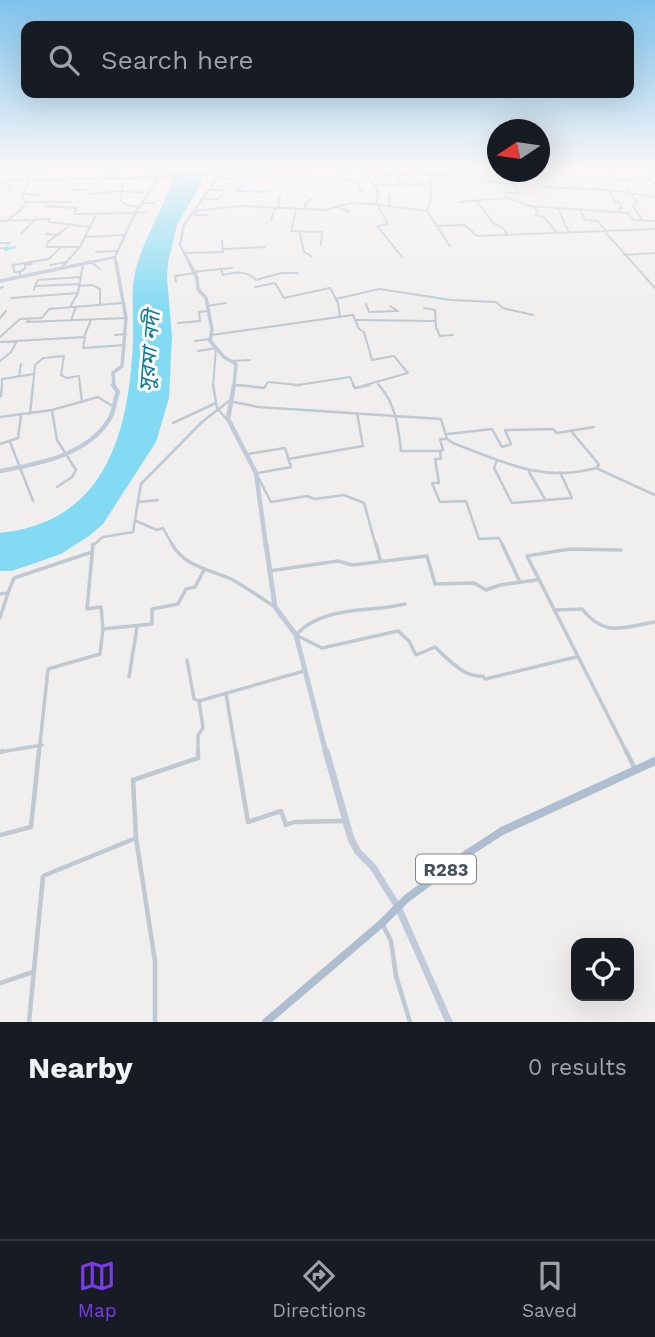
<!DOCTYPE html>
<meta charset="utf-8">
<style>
:root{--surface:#171b24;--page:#242831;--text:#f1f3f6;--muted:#9ea1a6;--line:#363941;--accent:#7c3aed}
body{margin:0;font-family:"Work Sans","Noto Sans Bengali",sans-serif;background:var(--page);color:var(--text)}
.controls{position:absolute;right:21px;bottom:21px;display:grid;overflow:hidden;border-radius:14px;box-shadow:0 7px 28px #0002}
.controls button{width:63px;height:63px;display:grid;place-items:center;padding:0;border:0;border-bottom:2px solid var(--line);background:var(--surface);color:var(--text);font:35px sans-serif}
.compass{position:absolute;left:487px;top:119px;width:63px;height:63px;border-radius:50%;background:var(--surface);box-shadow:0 7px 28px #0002;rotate:257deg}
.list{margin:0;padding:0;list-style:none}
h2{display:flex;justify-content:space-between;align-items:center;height:91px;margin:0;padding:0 28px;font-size:30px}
h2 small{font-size:23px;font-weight:400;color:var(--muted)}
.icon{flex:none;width:38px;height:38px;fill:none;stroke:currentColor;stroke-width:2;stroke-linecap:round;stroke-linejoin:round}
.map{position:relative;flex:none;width:655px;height:1022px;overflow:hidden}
.search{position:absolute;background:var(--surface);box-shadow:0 7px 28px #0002;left:21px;right:21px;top:21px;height:77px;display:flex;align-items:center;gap:18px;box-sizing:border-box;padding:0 24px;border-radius:14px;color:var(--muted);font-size:26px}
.sheet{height:217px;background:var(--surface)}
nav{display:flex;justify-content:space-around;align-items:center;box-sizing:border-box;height:98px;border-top:2px solid var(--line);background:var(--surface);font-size:19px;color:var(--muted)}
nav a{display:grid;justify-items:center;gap:4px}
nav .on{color:var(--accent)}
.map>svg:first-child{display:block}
</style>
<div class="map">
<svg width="655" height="1022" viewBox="0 0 655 1022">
<rect width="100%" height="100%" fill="#f1eeee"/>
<path fill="#83daf3" d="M175 169H201V184L177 225 168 262 167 278 172 337 169 398 156 442 103 524 89 536 61 554 12 571H0V533C106 522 129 433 133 341 134 320 131 299 134 278 141 239 167 207 175 169Z"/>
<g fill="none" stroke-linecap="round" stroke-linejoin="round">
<path stroke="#83daf3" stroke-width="2" d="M0 169H43
M8 246 5 250 15 247"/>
<path stroke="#83daf3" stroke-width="2" d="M237 191 268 192"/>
<path stroke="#bec9d2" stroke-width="2" d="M267 169 269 172 312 169
M340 169 346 179 356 181 362 192
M409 169 427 175H439
M437 169 439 175 473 177
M466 169 476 180 493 182
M485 169 493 182 514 184 519 193H504L508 198
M607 170 615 169
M372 171 398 177 402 187
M28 174V181
M655 176 645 177 655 184
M217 178 247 179 237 190
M261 178 268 172
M400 178 399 175 419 173
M110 179H123L121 201 126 205 139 207
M17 181 25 174
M606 181 649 179
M375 185 431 184
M0 187 8 181
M543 187 610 190
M8 188 13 181
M72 190 81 178
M72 190H85
M208 190H225L220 197
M628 190 637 202 633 206 642 220
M10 191 12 188
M122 192H150
M24 194 38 195
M89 194 123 191
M389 195V206
M202 199H219
M476 200 493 223 503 228 507 234
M27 202H71
M460 202 508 198 530 206 628 213 633 220 655 221
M143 203H154
M377 204 388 224 377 226
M378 205 427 211
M46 206 77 208 74 214 135 213
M336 207 349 212
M534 207 538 211 535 215 544 217 557 233
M558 208 569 233
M579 208 585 220 598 221 605 230
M278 209 280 197
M304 209 306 202 311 199
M296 210 291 231 322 232 321 245
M193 211 240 206 325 210 352 203 377 204 378 192 365 172 372 171 370 169
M197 211 195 215H208
M427 211 450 246
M427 211 431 199V176
M619 211 618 209H622L619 202H615L610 190 655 197
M135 213 146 212
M8 220 27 204 22 196 29 180
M271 220 275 209
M0 221 49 219V222L90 227
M377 226 402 257
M436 226 465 225 477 236 655 229
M299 231 304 252 311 256
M48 233 46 234 59 235
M606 233 655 288
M21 234 36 219
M85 237 124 235
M0 243H10
M46 247 48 242 71 224
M46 247H59
M0 248H5
M224 249 265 247
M96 252 118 251
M185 253 223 252 222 241
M624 255 655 253
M91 262 100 269
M13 264 14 272H19
M13 265 49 259 61 247H80
M50 265 67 262
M62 267 80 247 96 215
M221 269 232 268
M193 272 221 269 223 275C236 272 246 270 256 280L281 273H298
M21 276 19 272 25 269V265L32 264
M176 282 175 276 194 273
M35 286 38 280 81 277
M80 286 92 285 100 289V305
M255 287 275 283 284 298 330 288 338 303 340 317
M0 288 3 287
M34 290 35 286 80 284
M11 298 78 293
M336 299 379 289 451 300 496 302 503 308 533 315
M366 304 369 312 398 311 390 306
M207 306 226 303
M70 307 78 293 83 264
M424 308 435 310 436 327 440 336 453 335
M0 318 6 311
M29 320 27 322 126 318
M71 320 76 307
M357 320 435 321
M178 323 200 321 199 312 207 311
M115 335 126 334
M211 335 353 315 359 329 364 332 372 360 394 356 408 373 362 386
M0 337 20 319 42 318 49 309 122 303
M85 337 83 348 125 345
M195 341 210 339
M0 342 84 337 91 320
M198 351 216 348 213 386
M0 361 11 352 17 341
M231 361 250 360
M19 376 21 364
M378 384 380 386
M237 385 250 386
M2 386V379L34 374
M33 386 35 365 43 358 64 356 61 375 67 378 79 376 80 386
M265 386 268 382 298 385 350 377 354 386"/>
<path stroke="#bec9d2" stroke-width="2.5" d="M80 385 82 402
M213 385 217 408 229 422
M237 385 264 388 266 385
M294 385H300
M353 385 355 388 370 385
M379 385C396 405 398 425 401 451H440
M1 396 2 385
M52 411 57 440 76 470 72 477 57 487
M30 414 33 385
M0 417 52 410 98 397 114 407
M173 423 216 403
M571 431 597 462 599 465 596 468
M448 434 492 429 502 447 511 444 505 430 553 429 557 433 594 427
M447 439H440L443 450 440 451 441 459H435L439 483H432L440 502 466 501 479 539 499 538 503 546
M10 442 33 501
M0 444 18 438 21 415
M248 454 285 448 291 467 258 473
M288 459 363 446 357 413
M497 460 494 468 512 503 572 498 560 472
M529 472 545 499
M258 477 271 502 307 496 315 499 344 495 364 503 376 546
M139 502 158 500
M136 521 157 530 163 528 173 546
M92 546 103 537 133 532 141 484 202 422 229 401 258 407 441 419 447 439 453 443C503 462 542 483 596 468L655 495"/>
<path stroke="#bec9d2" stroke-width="3.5" d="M93 544 87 609 101 607 103 629 152 624V609L178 604 186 589 195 587 204 570
M172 544C184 567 212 570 233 580 247 588 261 598 275 607
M376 544 380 559
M502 544 519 580
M621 550 570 549 527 556 627 753
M269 571 338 561 352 565 427 556 435 584 474 583 486 590 500 585 536 580
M0 594 8 593 14 578 92 552
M405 604C368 613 323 605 296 635L322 648 398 631 409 641 416 655 435 647C448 659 464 678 483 676L485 679 576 657
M556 610 582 609C605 638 623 627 655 622
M0 618 8 593
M187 660 194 699 199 701 203 728 198 735V753
M129 677 137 627
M226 694 236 753
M199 701 304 671
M0 752 42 745
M39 753 48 669 100 654 103 629"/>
<path stroke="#bec9d2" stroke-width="4.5" d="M236 751 248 822 281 811 286 825 294 822 344 821
M626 751 635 769
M0 752 3 751
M0 835 31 827 39 751
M384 927 391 941 396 976 410 1022
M0 983 33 972
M29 1022 43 876 136 838
M155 1022V961L136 838 133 780 198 758V751"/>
<path stroke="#c0cbd9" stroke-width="2.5" d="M0 180 108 178
M115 257 116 264
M82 264 115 257 135 213 157 181V178L150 175 154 169
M190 264 180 245 184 225 217 178 220 169"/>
<path stroke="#c0cbd9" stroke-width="3.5" d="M189 262 197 278 198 289 206 298 212 330 210 341 224 357 236 364 234 386
M0 281 91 262
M114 386 113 373 122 366 126 318 116 262"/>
<path stroke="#c0cbd9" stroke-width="4.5" d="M234 385 228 419 256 473 266 546
M0 471C38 464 89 455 110 418 115 410 114 400 118 392L113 385"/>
<path stroke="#c0cbd9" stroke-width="5" d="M266 544 275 607 296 635 326 753"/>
<path stroke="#c0cbd9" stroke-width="7" d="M326 751 351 839 358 852 373 867 398 907 449 1022"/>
<path stroke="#acbed0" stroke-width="2.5" d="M227 173 248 169
M108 178H137
M108 178 113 169"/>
<path stroke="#acbed0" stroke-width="8" d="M266 1022 381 924 406 899 468 853 502 831 655 761"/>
<path stroke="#acbed0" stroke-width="2.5" d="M137 178 227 173"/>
</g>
<linearGradient id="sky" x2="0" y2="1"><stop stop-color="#7fc3ec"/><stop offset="0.54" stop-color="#f9f7f7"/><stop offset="1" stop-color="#f9f7f7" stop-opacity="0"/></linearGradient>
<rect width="655" height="312" fill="url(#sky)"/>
<g text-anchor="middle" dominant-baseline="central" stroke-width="6" stroke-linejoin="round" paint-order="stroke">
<rect fill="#fff" stroke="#7d868e" stroke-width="2" x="416" y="854.5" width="60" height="29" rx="5"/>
<g font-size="18" font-weight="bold" fill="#45525e">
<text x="446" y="869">R283</text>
</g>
<g font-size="21" font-style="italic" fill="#037a9c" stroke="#fff">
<text transform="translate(149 351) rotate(-85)">সুরমা নদী</text>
</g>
</g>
</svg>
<div class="controls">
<button><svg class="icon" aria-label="locate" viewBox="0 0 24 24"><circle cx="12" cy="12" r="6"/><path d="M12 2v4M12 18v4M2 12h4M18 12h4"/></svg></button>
</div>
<svg class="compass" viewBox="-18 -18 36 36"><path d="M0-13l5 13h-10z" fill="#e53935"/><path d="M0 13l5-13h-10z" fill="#9ea1a6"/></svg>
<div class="search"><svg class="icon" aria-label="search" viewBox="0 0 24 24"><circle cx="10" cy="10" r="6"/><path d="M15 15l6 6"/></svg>Search here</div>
</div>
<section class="sheet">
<h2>Nearby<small>0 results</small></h2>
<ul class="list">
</ul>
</section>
<nav>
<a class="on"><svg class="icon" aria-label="map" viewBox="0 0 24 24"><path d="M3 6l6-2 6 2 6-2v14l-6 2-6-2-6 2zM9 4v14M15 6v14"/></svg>Map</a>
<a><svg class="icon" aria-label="directions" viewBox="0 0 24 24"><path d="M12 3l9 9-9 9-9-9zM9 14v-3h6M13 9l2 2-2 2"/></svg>Directions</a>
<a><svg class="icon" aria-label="saved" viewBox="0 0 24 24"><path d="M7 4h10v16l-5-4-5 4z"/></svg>Saved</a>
</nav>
